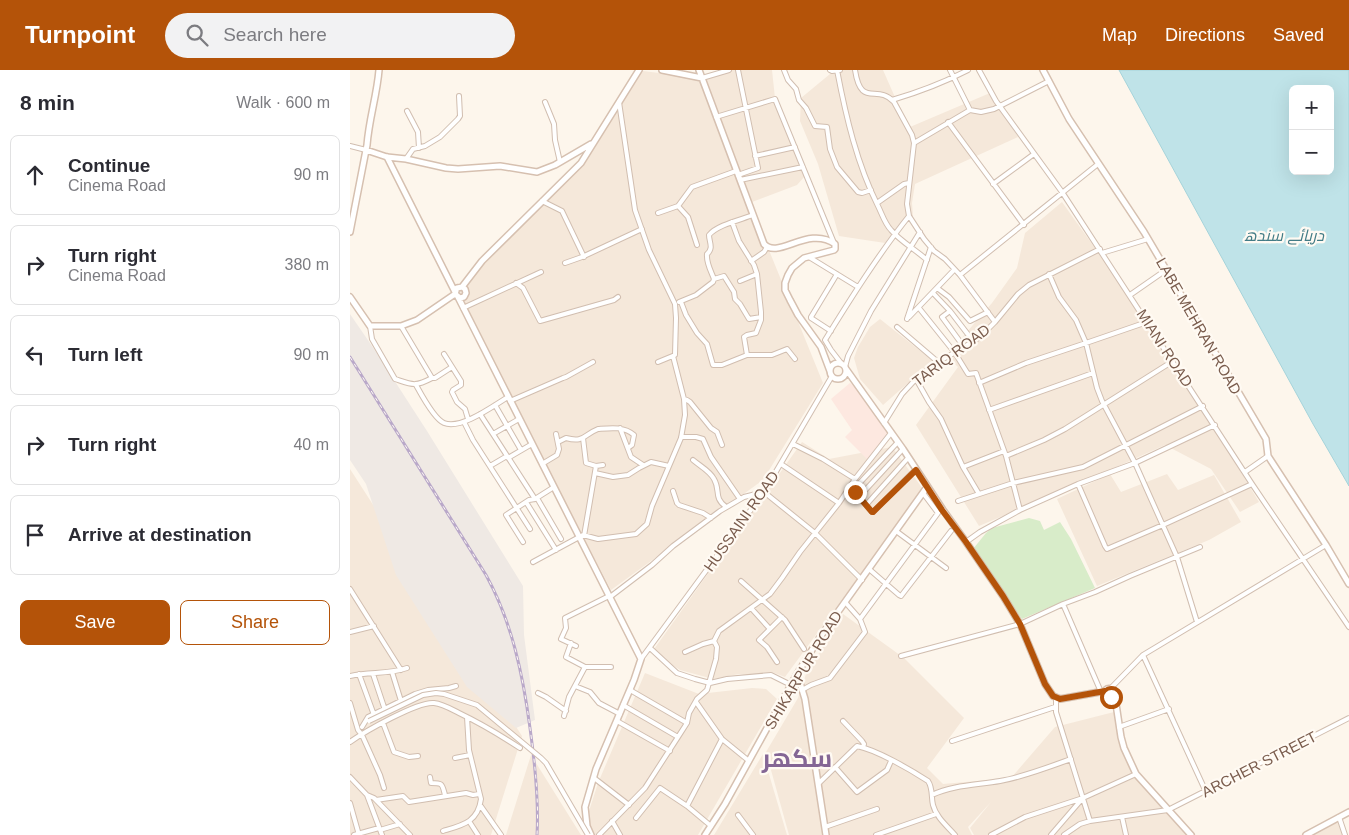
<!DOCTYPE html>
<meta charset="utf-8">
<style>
:root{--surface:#fff;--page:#f2f2f3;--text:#2b2b33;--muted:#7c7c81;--line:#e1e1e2;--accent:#b45309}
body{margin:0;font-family:Arial,Cairo,sans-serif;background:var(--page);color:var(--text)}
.controls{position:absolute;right:15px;top:15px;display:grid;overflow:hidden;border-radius:8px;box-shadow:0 5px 20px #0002}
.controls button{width:45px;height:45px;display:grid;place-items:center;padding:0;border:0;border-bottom:1px solid var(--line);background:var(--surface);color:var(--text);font:25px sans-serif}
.stop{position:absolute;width:15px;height:15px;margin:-11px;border:4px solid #b45309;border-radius:50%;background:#fff}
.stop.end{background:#b45309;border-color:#fff;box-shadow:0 1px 5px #0008}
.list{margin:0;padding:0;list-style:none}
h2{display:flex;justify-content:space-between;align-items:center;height:65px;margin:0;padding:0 20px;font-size:21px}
h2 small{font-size:16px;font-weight:400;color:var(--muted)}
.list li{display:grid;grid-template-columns:32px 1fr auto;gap:15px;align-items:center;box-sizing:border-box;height:80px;margin:0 10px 10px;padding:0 10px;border:1px solid var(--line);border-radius:8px}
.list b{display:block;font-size:19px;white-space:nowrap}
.list p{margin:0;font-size:16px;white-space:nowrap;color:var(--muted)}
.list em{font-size:16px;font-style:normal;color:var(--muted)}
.actions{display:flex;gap:10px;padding:15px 20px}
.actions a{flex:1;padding:11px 0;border:1px solid var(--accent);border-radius:8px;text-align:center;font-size:18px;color:var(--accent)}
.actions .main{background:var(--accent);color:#fff}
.icon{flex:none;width:28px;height:28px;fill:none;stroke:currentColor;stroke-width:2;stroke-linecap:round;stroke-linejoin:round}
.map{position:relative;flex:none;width:999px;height:765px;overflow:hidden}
header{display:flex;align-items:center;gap:30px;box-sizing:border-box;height:70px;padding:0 25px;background:var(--accent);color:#fff}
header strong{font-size:24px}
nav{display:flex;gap:28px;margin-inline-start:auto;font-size:18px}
.search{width:350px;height:45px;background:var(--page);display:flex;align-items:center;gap:12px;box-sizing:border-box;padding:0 18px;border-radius:28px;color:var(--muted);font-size:19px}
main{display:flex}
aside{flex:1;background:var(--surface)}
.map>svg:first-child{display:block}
</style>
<header>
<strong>Turnpoint</strong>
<div class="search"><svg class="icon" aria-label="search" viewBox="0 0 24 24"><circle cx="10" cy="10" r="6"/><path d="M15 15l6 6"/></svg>Search here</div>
<nav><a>Map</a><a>Directions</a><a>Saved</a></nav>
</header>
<main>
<aside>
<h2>8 min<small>Walk · 600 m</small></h2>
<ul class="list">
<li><svg class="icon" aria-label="ahead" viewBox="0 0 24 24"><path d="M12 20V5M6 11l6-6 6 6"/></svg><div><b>Continue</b><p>Cinema Road</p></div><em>90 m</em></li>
<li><svg class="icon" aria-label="right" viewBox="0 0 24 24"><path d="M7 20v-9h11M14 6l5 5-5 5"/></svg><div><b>Turn right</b><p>Cinema Road</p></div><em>380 m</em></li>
<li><svg class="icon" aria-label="left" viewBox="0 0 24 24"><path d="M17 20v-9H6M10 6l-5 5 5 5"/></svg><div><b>Turn left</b></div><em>90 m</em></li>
<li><svg class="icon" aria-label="right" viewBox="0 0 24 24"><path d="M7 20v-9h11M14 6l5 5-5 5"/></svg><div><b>Turn right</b></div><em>40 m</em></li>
<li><svg class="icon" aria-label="arrive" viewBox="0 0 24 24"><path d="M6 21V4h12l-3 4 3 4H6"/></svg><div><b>Arrive at destination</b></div></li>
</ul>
<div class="actions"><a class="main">Save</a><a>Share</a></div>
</aside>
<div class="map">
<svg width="999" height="765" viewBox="0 0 999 765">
<rect width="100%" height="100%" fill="#fdf6ec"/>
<path fill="#f5e8da" d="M285 0 349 8 473 313 413 410 261 520 105 220 225 99 264 41Z
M376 0H422L425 28 450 91 451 98 455 106 447 115 402 132 354 6Z
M479 0H533L544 25 560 57 640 23 668 67 565 114 562 133 563 146 547 158 535 173 489 166 468 94 450 51 451 28 480 4 486 3H481Z
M712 132 803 259 864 358 909 432 890 442 861 399 815 375 731 413 629 456 566 355 608 297 596 286 642 233 667 198 675 163Z
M530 249 583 291 533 335 510 309 504 288 508 277 520 257Z
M452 372 479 389 542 377 573 419 435 607 422 602 407 606 389 604 363 609 330 600 302 582Z
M0 399 172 666 141 765H0Z
M760 404 771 422 817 404 828 420 864 405 891 452 859 470 747 516 707 429Z
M493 544 554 588 614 648 577 698 593 714 661 708 705 657 764 642 773 680 791 712 837 765H624L620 758 641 732 618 757 622 765H439L416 682 448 628 456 604Z
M295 603 349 624 402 618 416 619 427 629 348 765H243L241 760 239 741 248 713Z
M413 684 437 765H364Z
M181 685 231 765H156Z
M989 747 995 765H956Z"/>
<path fill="#fde8e0" d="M500 313 509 321 517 330 540 365 518 390 495 367 502 360 481 329Z"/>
<path fill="#efe9e4" d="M0 244 24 279 77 361 173 516 174 565 185 650 166 658 117 617 46 505 16 414 0 390Z"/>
<path fill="#d8ecc9" d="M679 448 690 451 694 460 710 452 721 469 745 518 672 549 623 479 636 463 642 458Z"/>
<path fill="#bfe3e8" stroke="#a5d3da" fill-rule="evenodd" d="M769 0H999V416L963 354ZM943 19H980V101H943Z"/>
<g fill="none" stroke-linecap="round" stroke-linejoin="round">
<defs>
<path id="street" d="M434 0 438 10 446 19 449 30 456 38 465 56 477 57 480 79 487 97 508 122 512 123 521 120
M480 0 482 1 490 0
M487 0C496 47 507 94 528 136 532 144 535 154 541 160 550 171 566 180 577 190
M505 0C511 39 527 13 544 32L562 65 564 73 557 134 559 146 574 169 584 181 595 189 610 205 645 252
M600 0 620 40
M629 0 646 31 712 122 902 414 999 557
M352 8 379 0
M542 30C569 22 593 13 618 0
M195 32 204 54 205 70 210 92
M269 32 285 140 299 180 325 234 326 248 325 285 308 292
M57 41 68 62 69 78
M366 47 425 29 484 173
M598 52 674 155
M564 73 620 40 631 42 644 39 699 11
M0 76 16 80
M405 86 445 77
M56 89 63 79 75 76 90 67 108 49 110 46 109 26
M388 105 408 98 388 0
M390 110 453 97
M643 114 684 84
M192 131 212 141 234 187
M527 133 554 114 559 113
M328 136 338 147 347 175
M308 143 328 136 342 117 386 101
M403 145C390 150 367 155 359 165 359 172 364 178 357 184 356 193 361 201 364 209L374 206 384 222 385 229 390 234 399 249 411 247
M382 152 389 171 404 195 407 204 411 242V250L406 263 397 265 394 267 397 285
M752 183 798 169
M459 187 508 217
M401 191 414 182 417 177
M215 193 232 187 292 159
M699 204 709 227 726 250 736 273 747 318 752 331 785 393 827 487 847 552
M610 205 748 94
M390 211 407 204
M166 213 173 218 190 251 264 230 268 227
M587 218 599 227 620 251 638 242
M583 223 600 241 623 271
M780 225 816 200
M329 232 346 225 363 212 364 209
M331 232 336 245 347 263 357 274 363 295H372L397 285H422L437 279 445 289
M113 238 191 202
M569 238 605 283 618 304 626 303 656 386 670 440
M600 241 592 247 614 277
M559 247 604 200
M557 249 581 177
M20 256 22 269 45 309C63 315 65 317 82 308H85L102 297
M51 256 82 308
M547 257 588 292
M481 261 461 248V247L487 204
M94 284 111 311V315L103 320 102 322 107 332 115 339 118 349
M491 293 481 280 475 270C501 228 528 185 559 146
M495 297 498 286 521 241 570 162
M566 309 579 332 591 349 613 397 629 424
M629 313 676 293 736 273 797 252
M66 315C71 324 84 349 94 353 111 360 143 336 158 327
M334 329 337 330 340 332 361 358 367 362 372 375
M160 331 213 308 216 307 243 292
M145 335 171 380
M639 340 743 303
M130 344 185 429
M114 352 123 370 180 459
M534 353 552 324 565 310 586 293 611 279 630 267 645 252 668 224 679 215 750 179
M270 358 281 387 293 395
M143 364 169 349
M331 367H346L353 369 361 387 390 429
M233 368 236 393 246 396
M208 372 216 368C234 373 233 365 248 359 260 358 274 356 284 365L282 375 278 378
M548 372 503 420 522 442H523L566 399
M443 374 473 389 505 409
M656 386 694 370 715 359 823 291
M158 388 182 374
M343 390C350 396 360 401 364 409 371 421 363 427 376 437
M192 394 207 385 209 379 206 364
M431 394 489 433
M140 396 157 386
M613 397 654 381
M895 402 918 386
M245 403 263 407 278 405 289 398 301 392 319 396
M728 414 755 476 757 479 813 455 902 414
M323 421 327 433 329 435 353 443 361 448
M509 427 553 379
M187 428 211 469
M608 431 663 413 733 397 853 336
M176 432 206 480
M516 435 558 388
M546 461 596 498
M234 466 246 396 253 395
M173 472 156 445 179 430 185 429 204 417
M616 472 630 462 670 440 728 414 785 393 865 355
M183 492 233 465 248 469 286 464 297 454 302 436 331 368 335 345 334 329 323 286
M519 499 549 525 551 526 601 461
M391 511 435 550 454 579
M0 519 51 600
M260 527 302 495 323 476 370 441 394 427 414 422 465 463 512 510
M713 534 751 622
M401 538 420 559
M510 549 588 443 573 423
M0 562 24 556
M221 573 216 587 235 597
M226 576 211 569 216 558 215 548 259 526
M300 578 327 603 345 609 360 613 377 609 421 605 441 615
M335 582 353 574 364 571 369 561 420 524 432 508 450 482 489 433 505 409 541 363
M793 585 856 722
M551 586 670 554 713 534 745 522 780 506 850 477
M291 589 414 422 482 306
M427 592 417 577 409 570 432 547
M42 602 51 631
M9 604 24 645
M23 604 35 640
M0 606C19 601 38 605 57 598
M225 616 240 622 249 633 270 644
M760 619 793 585 976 475
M280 620 337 653
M452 620 461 615 480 608 515 562 510 549 495 532
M188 623 196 627 216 641
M706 628V642L740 751
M346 632 372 669 399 691
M0 633 8 660 12 665 30 705 34 718
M273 635 328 667
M214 646 219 627 235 597H261
M267 651 320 681
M493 651 512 671 514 674 513 677
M33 653 44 682 59 687 68 686
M12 657 18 647 65 624 78 620 99 618 106 616
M769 657 819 639
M602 671 705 637
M0 672C14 662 68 631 84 633 93 634 101 639 109 643 130 653 150 665 170 678
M105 688 120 685
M485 697 507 722 537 700 541 691
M0 707 17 725 24 728 60 765
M80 707 81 713C93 713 92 714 95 725
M244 708 279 735
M468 714 504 679 507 676C527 680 561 700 578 711 583 718 581 727 583 735 586 747 597 756 605 765
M17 725 32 765
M582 725C603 715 628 715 650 711 673 707 699 697 721 689
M26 730 53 726 59 732 116 723 123 725 129 724
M0 733 9 765
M130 735 151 765
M388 745 403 765
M772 747 776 765
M989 747 995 765
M286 748 310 718 337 736
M119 751 128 765
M262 751 270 765
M361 756 337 736 372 669
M475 757 527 739
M30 760 50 754
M93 761C113 755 128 752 131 729L119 680 117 647
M4 765 29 758
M249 765 295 718 328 667 337 653 339 643 347 629 357 620 366 589 367 577 364 571
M526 765 586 744
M641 765 675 747 733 728 786 704
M701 765 732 729
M714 765 730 754 740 751 818 740 999 648"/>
<path id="secondary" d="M312 0 352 8
M349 0 414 174C428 190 458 155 485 174V179L484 180 454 188 442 198 438 205 435 213V220L440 230 448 245 471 277 480 301
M693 0 719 49 794 162 916 369 918 386 976 475 999 514
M16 80 37 87 56 89 96 98 108 99 150 96 187 102 205 95 241 74
M37 87 105 222
M0 162 17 75C19 49 27 25 29 0
M112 217 115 219 116 223 114 227 110 228 105 224 107 218 112 217 132 191 231 93 289 0
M0 227 20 256H51L67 250 105 224
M108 227 291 589 284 610 246 699 235 737 237 756 241 765
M480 301a8 8 0 1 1 16 0a8 8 0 1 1-16 0Z
M496 299 553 379 593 440 616 472 653 526 670 554 695 614 703 626 710 629 755 621
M445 608 451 616 455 629 476 765
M754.5 623a4.5 4.5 0 1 1 9 0a4.5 4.5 0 1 1-9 0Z
M761 627 766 634 771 667 774 678 786 704 841 765
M355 765 375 734 447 604 470 567 577 417
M956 765 999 742"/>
</defs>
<use href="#street" stroke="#d1beb0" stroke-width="6"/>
<use href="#secondary" stroke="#d6c0b0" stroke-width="8"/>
<use href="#street" stroke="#fff" stroke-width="4"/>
<use href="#secondary" stroke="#fff" stroke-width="5"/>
<defs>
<path id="rail" d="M0 287 136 505C162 552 173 605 180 658 185 694 189 729 187 765"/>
</defs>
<use href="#rail" stroke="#b9a8c9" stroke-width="3"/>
<use href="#rail" stroke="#fffaf3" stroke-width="1" stroke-dasharray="4" stroke-linecap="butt"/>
<defs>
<path id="street-bridge" d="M19 651 73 625 86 623 94 624 127 635 191 688 196 693 238 765"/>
</defs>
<use href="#street-bridge" stroke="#d1beb0" stroke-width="6" stroke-linecap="butt"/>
<use href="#street-bridge" stroke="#fff" stroke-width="4"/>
</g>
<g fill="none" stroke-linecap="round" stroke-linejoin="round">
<path stroke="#b45309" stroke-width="6" d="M505 422 522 442H523L566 400 592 440 616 472 653 526 670 554 695 614 703 626 710 629 755 621 756 626 761 627"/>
</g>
<g text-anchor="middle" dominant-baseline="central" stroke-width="4.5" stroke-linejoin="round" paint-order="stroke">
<g font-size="15" fill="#7a5c4d" stroke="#fffaf3">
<text transform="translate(849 256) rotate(60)">LABE MEHRAN ROAD</text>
<text transform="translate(815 278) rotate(57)">MIANI ROAD</text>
<text transform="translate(601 285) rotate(-37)">TARIQ ROAD</text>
<text transform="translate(391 451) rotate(-55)">HUSSAINI ROAD</text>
<text transform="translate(453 600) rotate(-59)">SHIKARPUR ROAD</text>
<text transform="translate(909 694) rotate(-27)">ARCHER STREET</text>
</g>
<g font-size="16" font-style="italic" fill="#437c86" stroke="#fffaf3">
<text x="934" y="165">دریائے سندھ</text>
</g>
<g font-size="25" font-weight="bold" fill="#846695" stroke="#fffaf3">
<text x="447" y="688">سکھر</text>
</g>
</g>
</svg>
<div class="controls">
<button>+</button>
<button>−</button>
</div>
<div class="stop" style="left:761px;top:627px"></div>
<div class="stop end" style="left:505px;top:422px"></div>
</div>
</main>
